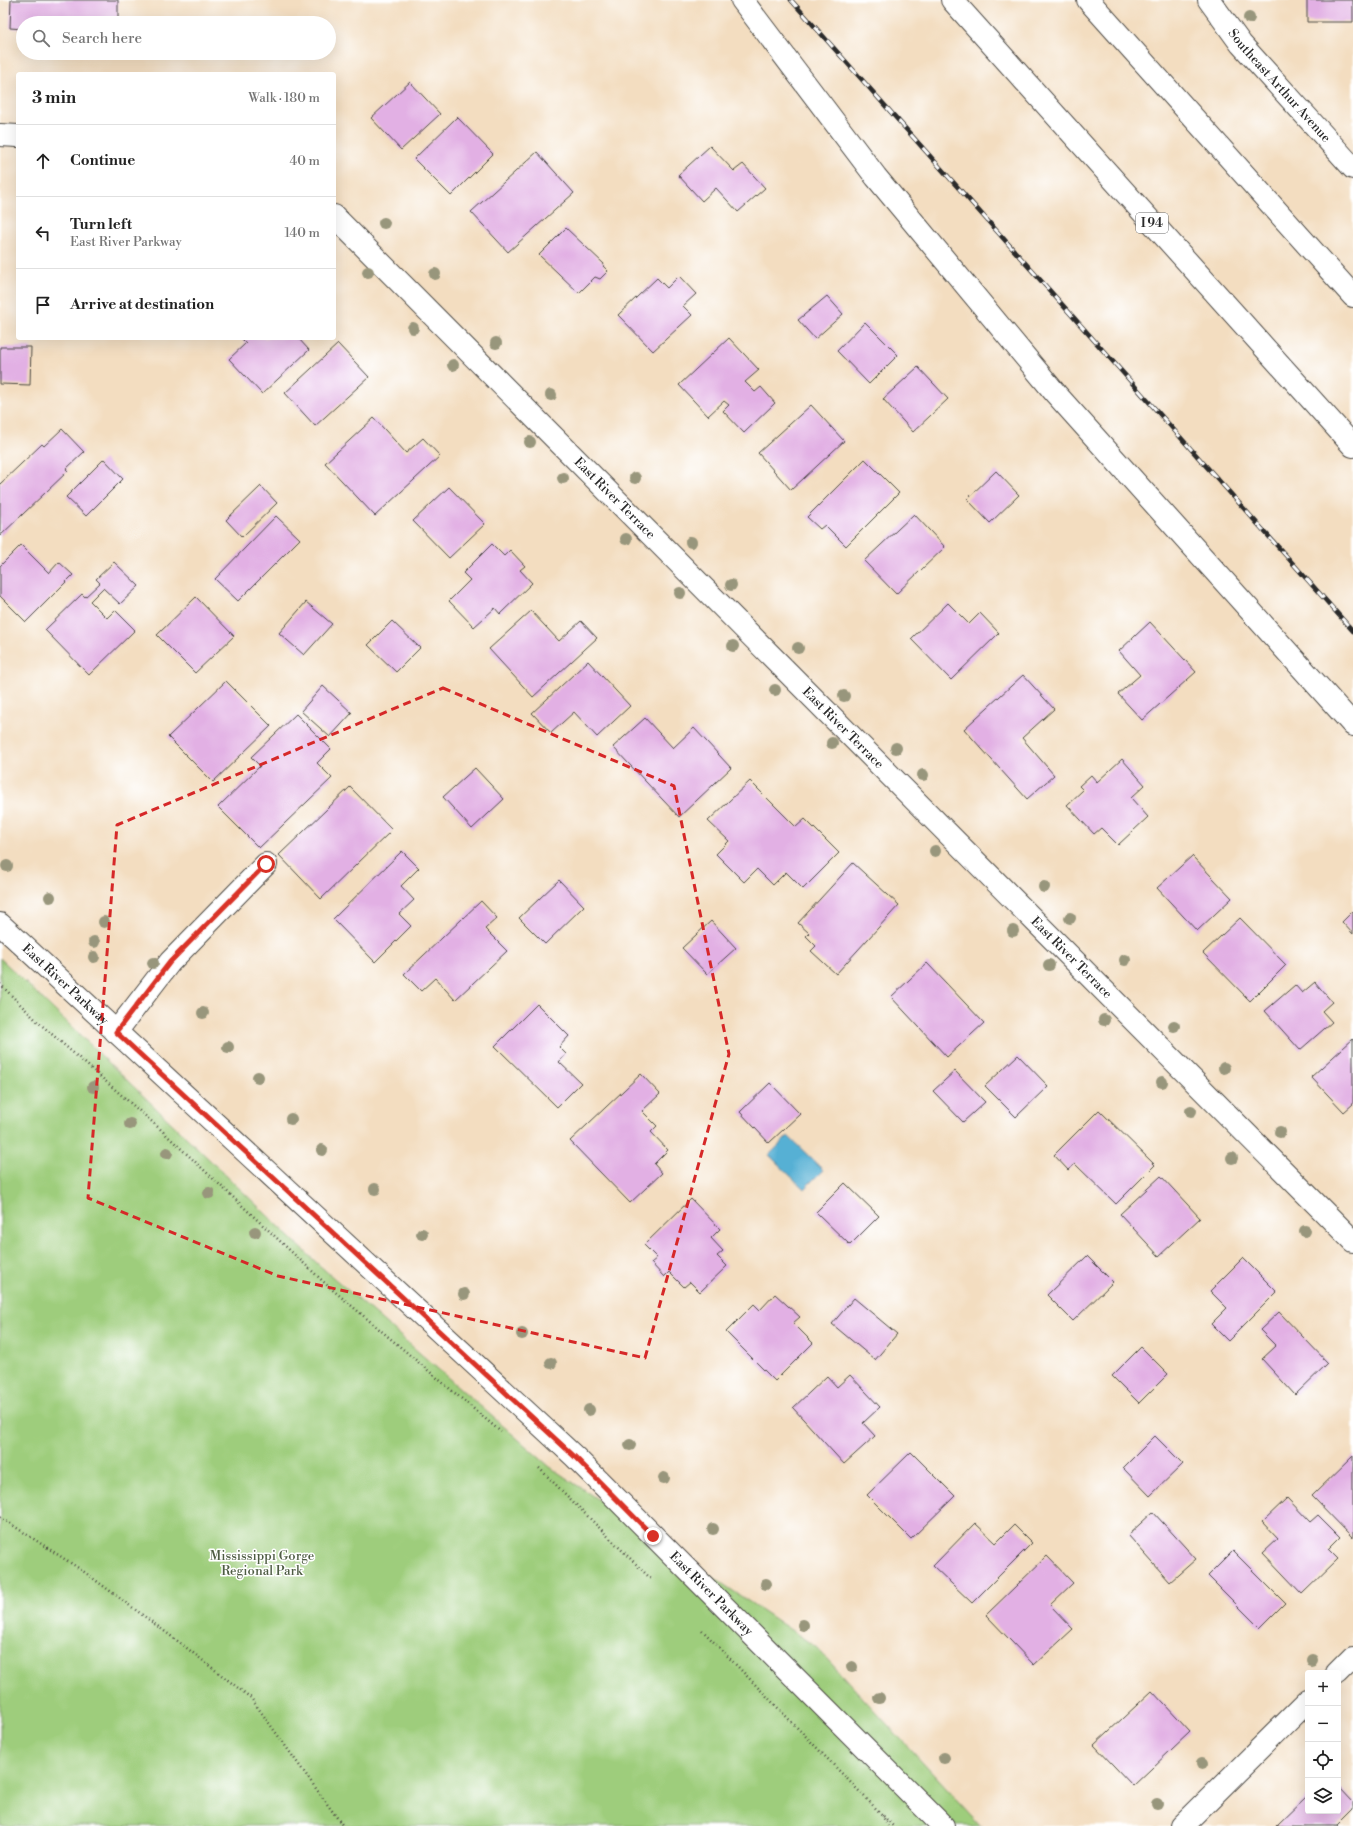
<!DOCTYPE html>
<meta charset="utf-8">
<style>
:root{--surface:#fff;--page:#f6f6f6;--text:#222;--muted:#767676;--line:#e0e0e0}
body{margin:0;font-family:"Libre Bodoni",serif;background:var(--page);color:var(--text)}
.controls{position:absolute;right:12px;bottom:12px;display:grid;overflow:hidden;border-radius:4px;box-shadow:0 4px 16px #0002}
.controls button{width:36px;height:36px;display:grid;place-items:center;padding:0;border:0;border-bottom:1px solid var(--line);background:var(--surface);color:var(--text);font:20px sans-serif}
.stop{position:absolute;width:12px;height:12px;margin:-9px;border:3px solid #d93025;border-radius:50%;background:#fff}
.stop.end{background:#d93025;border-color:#fff;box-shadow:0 1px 4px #0008}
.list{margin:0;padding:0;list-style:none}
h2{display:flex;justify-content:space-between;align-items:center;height:52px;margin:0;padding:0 16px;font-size:17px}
h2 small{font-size:13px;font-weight:400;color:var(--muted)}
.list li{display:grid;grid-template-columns:26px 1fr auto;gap:12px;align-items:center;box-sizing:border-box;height:72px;padding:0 16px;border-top:1px solid var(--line)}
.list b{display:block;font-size:15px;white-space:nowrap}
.list p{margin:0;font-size:13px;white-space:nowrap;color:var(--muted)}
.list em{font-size:13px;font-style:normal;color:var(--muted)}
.icon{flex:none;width:22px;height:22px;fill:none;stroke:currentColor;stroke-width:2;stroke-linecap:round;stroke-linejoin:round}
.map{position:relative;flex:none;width:1353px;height:1826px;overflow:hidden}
.search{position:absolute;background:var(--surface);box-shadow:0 4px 16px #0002;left:16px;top:16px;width:320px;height:44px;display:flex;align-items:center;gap:10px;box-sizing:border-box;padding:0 14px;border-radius:22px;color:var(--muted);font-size:15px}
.panel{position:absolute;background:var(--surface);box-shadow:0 4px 16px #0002;left:16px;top:72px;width:320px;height:268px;border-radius:4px}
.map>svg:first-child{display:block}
</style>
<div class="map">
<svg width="1353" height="1826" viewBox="0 0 1353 1826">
<rect width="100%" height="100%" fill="#fff"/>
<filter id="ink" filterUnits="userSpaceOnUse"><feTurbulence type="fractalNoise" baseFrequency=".025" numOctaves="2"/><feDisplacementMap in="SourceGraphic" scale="8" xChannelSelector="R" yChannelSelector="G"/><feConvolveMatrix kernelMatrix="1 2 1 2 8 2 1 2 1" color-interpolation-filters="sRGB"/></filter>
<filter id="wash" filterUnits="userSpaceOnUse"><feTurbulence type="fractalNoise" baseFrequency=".012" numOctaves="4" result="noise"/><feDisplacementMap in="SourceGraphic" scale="16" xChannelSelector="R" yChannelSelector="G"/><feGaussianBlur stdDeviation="0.9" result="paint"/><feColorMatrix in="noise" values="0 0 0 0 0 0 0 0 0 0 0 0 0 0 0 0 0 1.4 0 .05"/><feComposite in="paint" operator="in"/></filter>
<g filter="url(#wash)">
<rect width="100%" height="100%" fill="#f3ddc0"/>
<path fill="#9ecd7b" stroke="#647c53" d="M0 958 319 1265 550 1467 816 1647 981 1826H0Z"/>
<path fill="#56b0d4" stroke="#406e80" d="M788 1136 823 1170 804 1189 769 1155Z"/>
<g id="blocks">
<path fill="#e2b0e4" d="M11 0H118V23H23V29L10 28Z
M1307 0H1353V22H1307Z
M410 82 440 114 401 150 371 118Z
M457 117 493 154 451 196 414 159Z
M710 146 734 171 743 164 765 188 738 212 716 188 702 201 678 175Z
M537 152 574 193 508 252 471 212Z
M566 228 604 264 603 266 608 271 600 279 595 277 579 293 539 255Z
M679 276 696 294 683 306 692 315 653 351 618 315 657 278 667 288Z
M827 296 843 314 815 339 798 320Z
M865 322 898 355 869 384 837 351Z
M241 338H298L309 350 262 394 229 359 246 343Z
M729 338 759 370 745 382 755 392 761 387 775 403 744 433 723 411 729 405 724 401 708 416 679 385Z
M338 344 369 377 315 426 285 393Z
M0 347H31L30 385 0 384Z
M918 367 948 399 913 432 883 399Z
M811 405 844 441 791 490 758 453Z
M374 418 406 453 423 438 440 456 375 516 325 463Z
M62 429 84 452 66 469 68 471 0 536V484L42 444 44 446Z
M104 459 123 479 86 516 66 497Z
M865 459 899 493 846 546 825 525 820 529 807 517Z
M996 471 1019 495 990 523 967 499Z
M261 486 277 503 242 537 226 520Z
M449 487 485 524 449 558 413 521Z
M914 514 945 547 896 594 864 561Z
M276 516 300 539 238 601 215 579Z
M492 544 504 556 510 550 525 566 520 570 532 583 500 614 495 608 474 627 449 601 470 580 463 573Z
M21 545 49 573 59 562 73 575 26 622 0 596V566Z
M114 562 139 586 120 604 103 588 90 601 107 618 115 610 135 630 89 675 45 630 82 594 85 597 100 583 96 579Z
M196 597 234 636 195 673 157 635Z
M306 602 332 624 304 655 279 633Z
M948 603 969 624 980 613 999 633 951 680 911 639Z
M531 611 559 641 581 621 597 638 533 697 489 649Z
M392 621 420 648 396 672 368 645Z
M1150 622 1196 672 1142 720 1118 694 1140 675 1119 651Z
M588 661 630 706 597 737 574 712 551 733 532 713Z
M1023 675 1054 709 1022 738 1054 775 1027 799 964 729Z
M226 681 271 726 213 782 168 737Z
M323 686 352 713 330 737 301 711Z
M296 714 331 749 317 763 332 778 259 848 218 807 260 766 251 757Z
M645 718 673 748 694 728 731 768 679 817 613 747Z
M1122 759 1145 785 1131 798 1148 817 1118 845 1101 828 1094 834 1067 805 1083 790 1079 786 1091 775 1097 782Z
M475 768 504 799 472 829 443 797Z
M750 781 796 827 805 819 839 853 803 889 786 872 773 885 757 869 744 882 716 854 729 841 708 821Z
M350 787 392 830 321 899 279 855Z
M402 851 419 868 401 886 414 900 399 914 411 926 375 962 333 919Z
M1192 856 1232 898 1197 931 1157 888Z
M853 863 899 905 836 974 811 951 816 946 806 936 809 933 798 923Z
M559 880 584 906 545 944 519 918Z
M481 901 497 918 485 929 507 951 455 1000 435 978 421 991 404 974Z
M1353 911V934L1342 922Z
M1240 918 1286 965 1250 1001 1203 953Z
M711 921 736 948 707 974 682 948Z
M927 963 984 1023 947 1057 891 997Z
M1315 982 1332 1002 1322 1011 1332 1022 1300 1050 1265 1011 1295 985 1302 993Z
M537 1004 569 1036 559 1047 566 1054 559 1062 581 1083 557 1107 495 1046Z
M1353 1039V1104L1344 1112 1311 1077Z
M1018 1055 1048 1086 1016 1117 985 1086Z
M955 1071 985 1102 963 1122 933 1091Z
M641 1074 660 1094 642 1111 657 1126 651 1132 668 1150 654 1164 662 1173 630 1203 570 1141Z
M770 1083 800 1114 769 1143 740 1112Z
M1099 1110 1155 1165 1116 1204 1075 1164 1068 1170 1054 1155Z
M1161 1176 1200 1218 1159 1256 1120 1214Z
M845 1183 879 1216 850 1245 816 1212Z
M691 1199 720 1229 711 1238 723 1251 717 1256 727 1266 700 1292 690 1282 684 1287 669 1272 664 1277 651 1263 657 1258 644 1245Z
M1087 1256 1113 1282 1073 1321 1047 1295Z
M1243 1258 1277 1292 1228 1341 1211 1324 1227 1308 1210 1291Z
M775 1294 800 1317 793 1323 813 1343 775 1381 726 1332 754 1304 760 1310Z
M854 1298 897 1334 875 1360 832 1324Z
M1279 1312 1328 1363 1295 1395 1262 1359 1276 1346 1260 1330Z
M1141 1347 1168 1374 1139 1403 1112 1376Z
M850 1375 880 1407 863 1423 875 1436 844 1464 793 1408 827 1376 837 1387Z
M1155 1436 1183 1464 1150 1496 1123 1468Z
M911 1452 955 1496 911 1539 867 1495Z
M1353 1456V1538L1312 1496Z
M1287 1498 1310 1522 1318 1515 1340 1537 1328 1549 1338 1559 1302 1594 1263 1553 1278 1539 1262 1522Z
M1153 1512 1196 1559 1170 1582 1128 1535Z
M975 1523 996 1543 1014 1525 1032 1543 972 1603 933 1566Z
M1233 1551 1285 1603 1260 1628 1208 1576Z
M1047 1556 1073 1583 1050 1605 1073 1629 1034 1665 986 1615Z
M1152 1691 1190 1732 1133 1786 1094 1745Z
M1338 1786 1353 1802V1810L1337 1826H1276L1308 1795V1811H1338Z"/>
</g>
</g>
<g filter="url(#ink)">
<use href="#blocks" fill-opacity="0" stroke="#494641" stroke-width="1"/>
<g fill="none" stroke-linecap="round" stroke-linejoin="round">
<defs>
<g id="minor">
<path d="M742 0 876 177 1056 394 1353 725"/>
<path id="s1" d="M1209 0 1241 44 1353 168"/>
<path d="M0 135 18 136"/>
<path id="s2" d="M334 216 1353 1241"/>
<path id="s3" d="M0 924 575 1457 943 1826"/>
<path d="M116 1032 170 962 266 864"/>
<path d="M1337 1673 1353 1657"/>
<path d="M1182 1826 1308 1701"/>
</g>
<path id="highway" d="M952 0 1353 446
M1088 0 1353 296"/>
</defs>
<use href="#minor" stroke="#494641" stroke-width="24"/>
<use href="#highway" stroke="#494641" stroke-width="24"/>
<path stroke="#494641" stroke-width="2.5" stroke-dasharray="1 3" stroke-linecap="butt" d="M0 984 38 1022 159 1128 327 1285 501 1432
M539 1468 652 1580
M0 1517 83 1571 179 1642 251 1698 343 1826
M702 1630 893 1826
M882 1815 888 1826"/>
<use href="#minor" stroke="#fff" stroke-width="22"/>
<use href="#highway" stroke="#fff" stroke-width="22"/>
<defs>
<path id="rail" d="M791 0 1353 631"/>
</defs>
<use href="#rail" stroke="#2b2b2b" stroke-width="4.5"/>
<use href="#rail" stroke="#fff" stroke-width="3" stroke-dasharray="9" stroke-linecap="butt"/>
</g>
<g fill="#98967b">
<circle cx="1249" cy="18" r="6"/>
<circle cx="384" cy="223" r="6"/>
<circle cx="368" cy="272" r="6"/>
<circle cx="435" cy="274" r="6"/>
<circle cx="413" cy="328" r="6"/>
<circle cx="496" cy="343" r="6"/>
<circle cx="453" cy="365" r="6"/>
<circle cx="551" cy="395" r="6"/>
<circle cx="530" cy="442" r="6"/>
<circle cx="563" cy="478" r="6"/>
<circle cx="635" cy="478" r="6"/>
<circle cx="626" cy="539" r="6"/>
<circle cx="691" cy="542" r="6"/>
<circle cx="731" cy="585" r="6"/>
<circle cx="680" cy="593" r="6"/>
<circle cx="733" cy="646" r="6"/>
<circle cx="798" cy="648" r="6"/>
<circle cx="775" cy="690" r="6"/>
<circle cx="844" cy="696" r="6"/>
<circle cx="832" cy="743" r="6"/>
<circle cx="896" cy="748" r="6"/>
<circle cx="923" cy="775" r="6"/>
<circle cx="935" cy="851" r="6"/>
<circle cx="7" cy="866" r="6"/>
<circle cx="1044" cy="887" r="6"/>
<circle cx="50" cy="897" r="6"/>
<circle cx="1070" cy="918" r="6"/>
<circle cx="104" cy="922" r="6"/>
<circle cx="1013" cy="931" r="6"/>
<circle cx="94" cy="942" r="6"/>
<circle cx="94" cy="957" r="6"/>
<circle cx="1125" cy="960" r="6"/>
<circle cx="153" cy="963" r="6"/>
<circle cx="1049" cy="965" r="6"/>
<circle cx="203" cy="1013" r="6"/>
<circle cx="1104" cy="1020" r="6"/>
<circle cx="1174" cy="1026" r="6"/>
<circle cx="228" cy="1047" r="6"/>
<circle cx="1224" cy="1068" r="6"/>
<circle cx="258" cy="1077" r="6"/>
<circle cx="1162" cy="1082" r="6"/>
<circle cx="93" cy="1087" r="6"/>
<circle cx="1191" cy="1111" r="6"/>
<circle cx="291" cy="1119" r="6"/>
<circle cx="130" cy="1124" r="6"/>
<circle cx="1280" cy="1132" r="6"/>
<circle cx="322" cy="1150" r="6"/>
<circle cx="167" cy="1153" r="6"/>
<circle cx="1232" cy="1158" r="6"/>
<circle cx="375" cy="1189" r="6"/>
<circle cx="209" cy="1193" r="6"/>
<circle cx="1305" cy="1231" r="6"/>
<circle cx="255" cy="1232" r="6"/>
<circle cx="422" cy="1234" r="6"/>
<circle cx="464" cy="1294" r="6"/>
<circle cx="522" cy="1334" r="6"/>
<circle cx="551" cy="1363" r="6"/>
<circle cx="589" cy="1410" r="6"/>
<circle cx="630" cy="1445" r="6"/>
<circle cx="664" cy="1478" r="6"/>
<circle cx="713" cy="1529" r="6"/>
<circle cx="766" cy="1584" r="6"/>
<circle cx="803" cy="1625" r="6"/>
<circle cx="1312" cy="1660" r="6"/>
<circle cx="852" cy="1667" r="6"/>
<circle cx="879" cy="1698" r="6"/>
<circle cx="944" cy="1758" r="6"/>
<circle cx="1202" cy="1763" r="6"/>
<circle cx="1157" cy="1804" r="6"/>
</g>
</g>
<g fill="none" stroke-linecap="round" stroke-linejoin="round" filter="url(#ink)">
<path stroke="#d93025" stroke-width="5" d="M266 864 170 962 116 1032 575 1457 653 1536"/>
</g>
<path fill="none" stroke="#d62828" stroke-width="3" stroke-dasharray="8 5" stroke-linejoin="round" d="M443 688 674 786 729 1054 645 1358 278 1276 88 1198 117 825Z"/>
<g text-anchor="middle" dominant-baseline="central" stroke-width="3" stroke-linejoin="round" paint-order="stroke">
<rect fill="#fff" stroke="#6b6b6b" stroke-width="1" x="1136" y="213" width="32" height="20" rx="3"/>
<g font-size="12" font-weight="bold" fill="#2b2b2b">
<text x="1152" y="223">I 94</text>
</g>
<g font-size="13" fill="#2b2b2b" stroke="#fff">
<text stroke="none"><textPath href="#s1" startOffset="111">Southeast Arthur Avenue</textPath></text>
<text stroke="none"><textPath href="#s2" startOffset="398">East River Terrace</textPath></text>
<text stroke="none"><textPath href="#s2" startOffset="722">East River Terrace</textPath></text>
<text stroke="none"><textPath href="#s2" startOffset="1046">East River Terrace</textPath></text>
<text stroke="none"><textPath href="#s3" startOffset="89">East River Parkway</textPath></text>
<text stroke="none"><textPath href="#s3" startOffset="977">East River Parkway</textPath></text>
</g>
<g font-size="13" fill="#4e5c43" stroke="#fff">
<text x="262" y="1556">Mississippi Gorge<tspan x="262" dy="15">Regional Park</tspan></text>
</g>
</g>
</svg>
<div class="controls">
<button>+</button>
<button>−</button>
<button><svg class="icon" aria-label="locate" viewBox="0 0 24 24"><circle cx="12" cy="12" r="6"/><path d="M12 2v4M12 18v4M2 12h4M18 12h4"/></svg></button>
<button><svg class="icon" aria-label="layers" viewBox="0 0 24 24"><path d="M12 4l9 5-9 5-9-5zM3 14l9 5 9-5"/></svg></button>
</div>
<div class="stop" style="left:266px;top:864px"></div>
<div class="stop end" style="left:653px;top:1536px"></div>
<div class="search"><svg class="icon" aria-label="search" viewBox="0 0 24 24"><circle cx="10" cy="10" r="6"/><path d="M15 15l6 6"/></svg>Search here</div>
<section class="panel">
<h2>3 min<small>Walk · 180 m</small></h2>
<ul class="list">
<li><svg class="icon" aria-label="ahead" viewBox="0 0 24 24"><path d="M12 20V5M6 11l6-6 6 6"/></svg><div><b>Continue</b></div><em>40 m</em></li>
<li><svg class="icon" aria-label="left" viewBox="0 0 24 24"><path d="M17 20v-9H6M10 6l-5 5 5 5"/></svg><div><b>Turn left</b><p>East River Parkway</p></div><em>140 m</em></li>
<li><svg class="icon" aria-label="arrive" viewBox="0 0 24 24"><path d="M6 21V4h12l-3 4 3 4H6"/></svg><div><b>Arrive at destination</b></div></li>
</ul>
</section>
</div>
